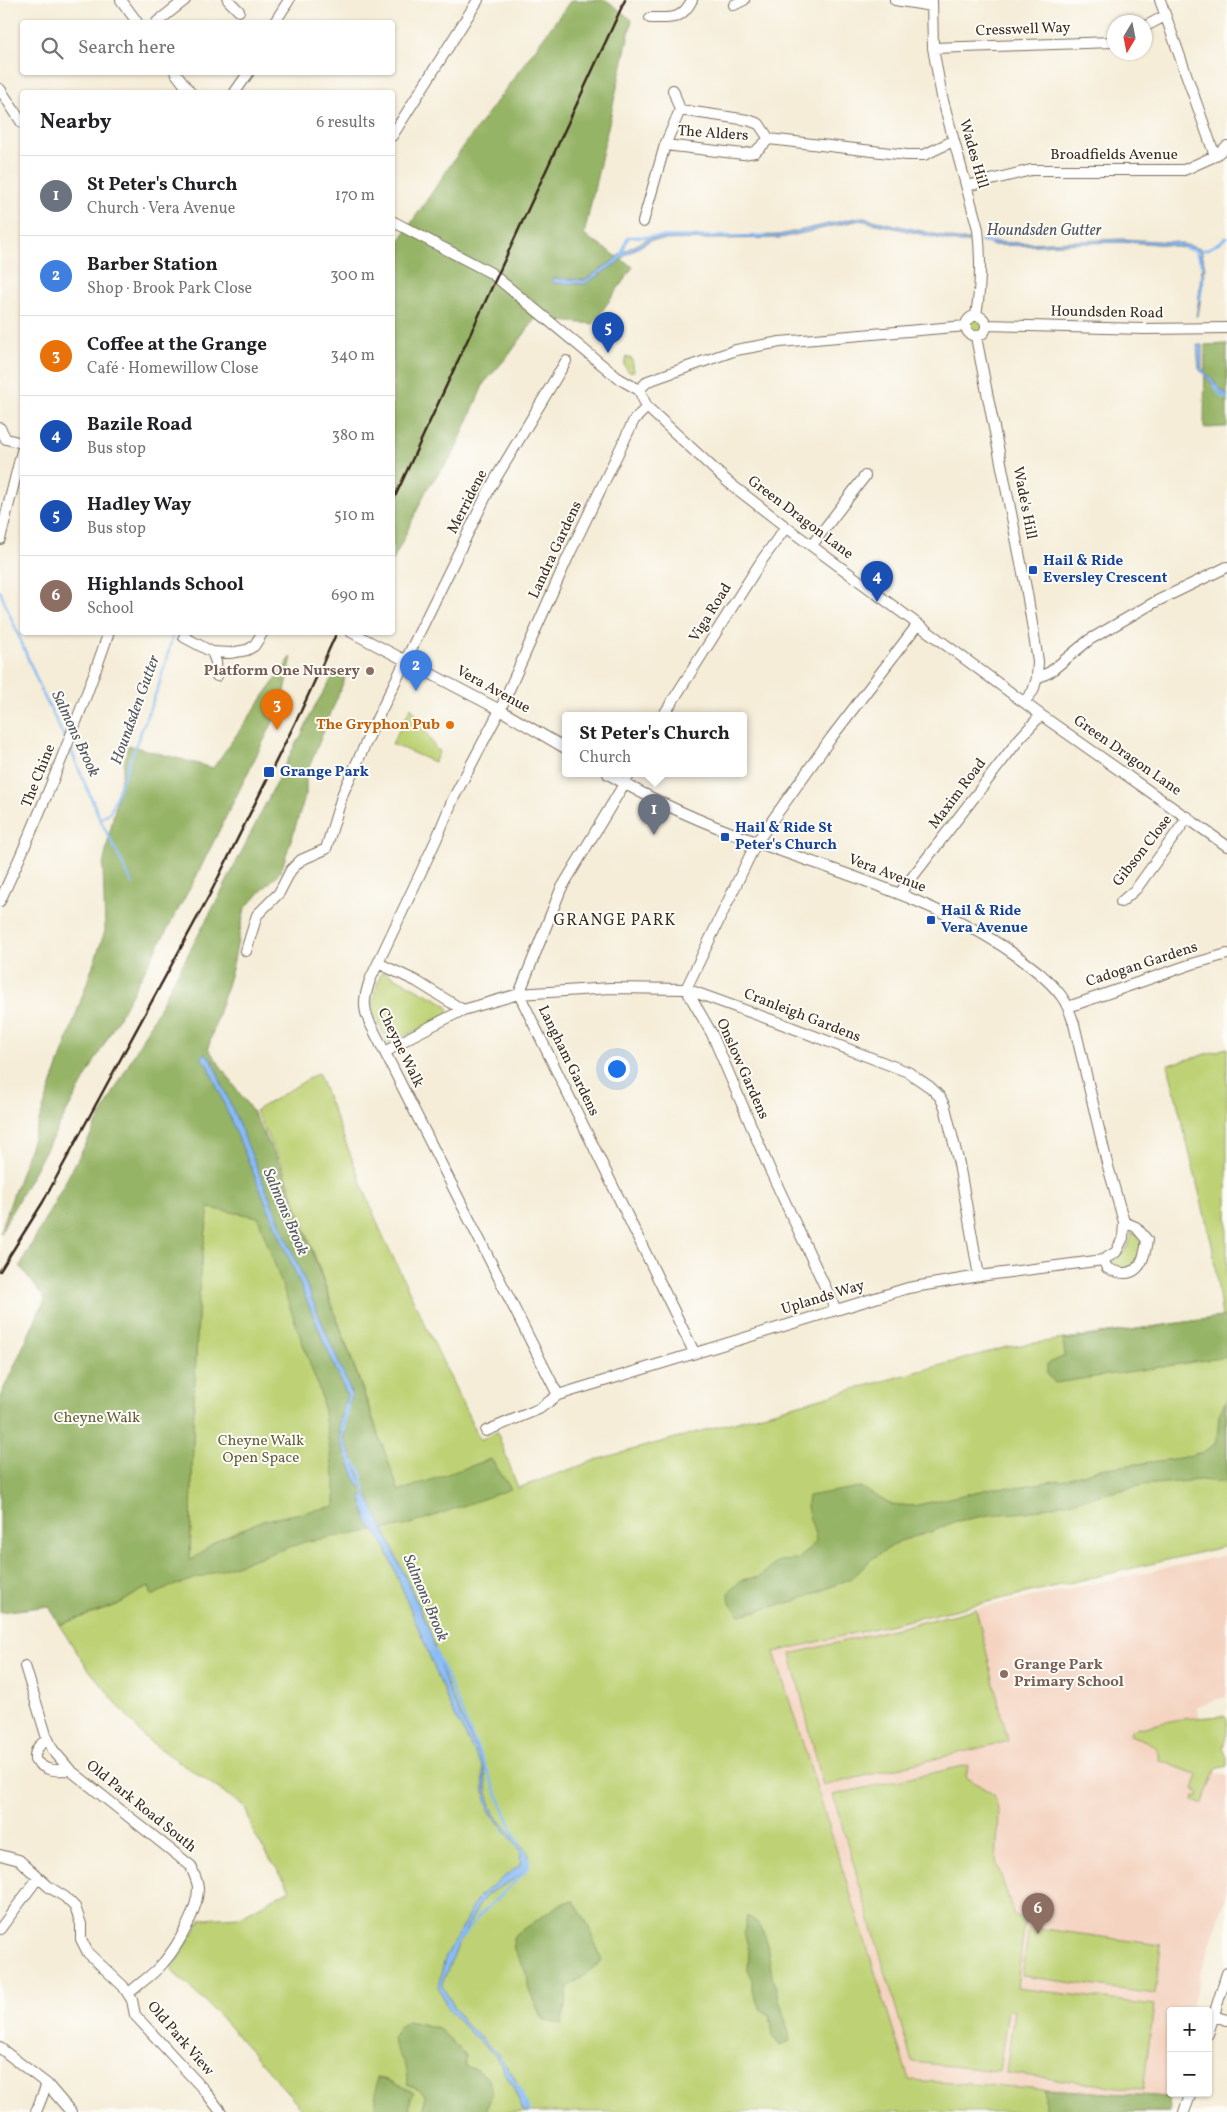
<!DOCTYPE html>
<meta charset="utf-8">
<style>
:root{--surface:#fff;--page:#f6f6f6;--text:#202124;--muted:#757577;--line:#e0e0e0;--accent:#b45309}
body{margin:0;font-family:Vollkorn,serif;background:var(--page);color:var(--text)}
.controls{position:absolute;right:15px;bottom:15px;display:grid;overflow:hidden;border-radius:5px;box-shadow:0 1px 4px #0004}
.controls button{width:45px;height:45px;display:grid;place-items:center;padding:0;border:0;border-bottom:1px solid var(--line);background:var(--surface);color:var(--text);font:25px sans-serif}
.compass{position:absolute;left:1107px;top:15px;width:45px;height:45px;border-radius:50%;background:var(--surface);box-shadow:0 1px 4px #0004;rotate:190deg}
.you{position:absolute;left:616px;top:1068px;width:18px;height:18px;margin:-12px;border:4px solid #fff;border-radius:50%;background:#1a73e8;box-shadow:0 0 0 8px #1a73e833}
.badge{display:grid;place-items:center;width:32px;height:32px;border-radius:50%;background:var(--accent);color:#fff;font-size:16px;font-weight:700}
.pin{position:absolute;translate:-50% -41px;filter:drop-shadow(0 1px 2px #0008)}
.pin::after{content:'';position:absolute;top:26px;width:18px;height:15px;background:inherit;clip-path:polygon(0 0,100% 0,50% 100%)}
.popup{position:absolute;left:562px;top:712px;width:185px;height:65px;box-sizing:border-box;display:grid;place-content:center;border-radius:5px;background:var(--surface);filter:drop-shadow(0 1px 4px #0005);font-size:16px;white-space:nowrap;color:var(--muted)}
.popup b{font-size:19px;color:var(--text)}
.popup::after{content:'';position:absolute;left:50%;top:100%;margin-left:-10px;border:10px solid transparent;border-top-color:var(--surface)}
.list{margin:0;padding:0;list-style:none}
h2{display:flex;justify-content:space-between;align-items:center;height:65px;margin:0;padding:0 20px;font-size:21px}
h2 small{font-size:16px;font-weight:400;color:var(--muted)}
.list li{display:grid;grid-template-columns:32px 1fr auto;gap:15px;align-items:center;box-sizing:border-box;height:80px;padding:0 20px;border-top:1px solid var(--line)}
.list b{display:block;font-size:19px;white-space:nowrap}
.list p{margin:0;font-size:16px;white-space:nowrap;color:var(--muted)}
.list em{font-size:16px;font-style:normal;color:var(--muted)}
.icon{flex:none;width:28px;height:28px;fill:none;stroke:currentColor;stroke-width:2;stroke-linecap:round;stroke-linejoin:round}
.map{position:relative;flex:none;width:1227px;height:2112px;overflow:hidden}
.search{position:absolute;background:var(--surface);box-shadow:0 1px 4px #0004;left:20px;top:20px;width:375px;height:55px;display:flex;align-items:center;gap:12px;box-sizing:border-box;padding:0 18px;border-radius:5px;color:var(--muted);font-size:19px}
.panel{position:absolute;background:var(--surface);box-shadow:0 1px 4px #0004;left:20px;top:90px;width:375px;height:545px;border-radius:5px}
.map>svg:first-child{display:block}
</style>
<div class="map">
<svg width="1227" height="2112" viewBox="0 0 1227 2112">
<rect width="100%" height="100%" fill="#fdfcf7"/>
<filter id="ink" filterUnits="userSpaceOnUse"><feTurbulence type="fractalNoise" baseFrequency=".02" numOctaves="2"/><feDisplacementMap in="SourceGraphic" scale="10" xChannelSelector="R" yChannelSelector="G"/><feConvolveMatrix kernelMatrix="1 2 1 2 8 2 1 2 1" color-interpolation-filters="sRGB"/></filter>
<filter id="wash" filterUnits="userSpaceOnUse"><feTurbulence type="fractalNoise" baseFrequency=".0096" numOctaves="4" result="noise"/><feDisplacementMap in="SourceGraphic" scale="20" xChannelSelector="R" yChannelSelector="G"/><feGaussianBlur stdDeviation="1.12" result="paint"/><feColorMatrix in="noise" values="0 0 0 0 0 0 0 0 0 0 0 0 0 0 0 0 0 1.4 0 .05"/><feComposite in="paint" operator="in"/></filter>
<g filter="url(#wash)">
<rect width="100%" height="100%" fill="#f5edd8"/>
<path fill="#f4d3c0" d="M1227 1555V1696L1197 1706 1200 1717 1224 1716 1227 1717V1736L1224 1740V1749L1227 1757V1766L1217 1769 1215 1772 1227 1776V1893L1201 1972 1191 2011H1171V2088L1169 2097 909 2080 774 1652Z"/>
<path fill="#bed275" stroke="#7c7e4a" d="M969 326a7 7 0 1 1 14 0a7 7 0 1 1-14 0Z
M626 357 632 359 634 371 629 372 624 365Z
M411 707 436 749 440 751 434 762 392 744Z
M382 971 444 1003 449 1010 447 1016 388 1044C370 1009 368 1008 382 971Z
M1227 1048V1546L774 1652 909 2080 1169 2097 1170 2112H305L219 2015 171 1970 202 1919 240 1917 290 1889 254 1834 245 1807 145 1738 86 1666 59 1625 117 1605 190 1561 194 1397 200 1273 216 1152 281 1166 376 1427 282 1164 255 1111 318 1073 381 1232 480 1440 497 1432 518 1488 599 1459 1007 1347 1222 1317 1212 1245 1168 1065Z
M1132 1232 1137 1235 1143 1244 1136 1266 1121 1271 1107 1264C1121 1258 1130 1247 1132 1232Z
M976 1609 1008 1741 823 1786 791 1654Z
M1224 1716 1227 1719V1733L1223 1747 1227 1758V1766L1216 1769 1203 1804 1193 1800 1194 1796 1198 1797 1200 1792 1193 1789 1198 1775 1159 1760C1162 1744 1142 1740 1130 1735L1131 1730 1180 1719Z
M968 1765 966 1777 994 1795 999 1813 996 1861 1014 1915 1025 1919 1017 1988 1154 2005 1143 2090 1006 2073 1014 2010H1008L999 2071 912 2062 833 1795Z
M1029 1927 1161 1945 1155 1994 1022 1976Z"/>
<path fill="#96b466" stroke="#686f42" fill-rule="evenodd" d="M571 0H606L632 20 584 235 633 267 593 324 535 319 509 355 484 383 453 455 428 487 393 561 392 270 397 244 458 154Z
M1227 344V427L1204 428 1205 345Z
M292 656 283 702 195 879 0 1233 105 931 103 866 128 745 213 768Z
M335 673 345 678 306 775V794L281 871 245 908 232 969 208 1048 252 1111 281 1166 399 1491 491 1459 511 1489 405 1526 308 1541 170 1587 152 1596 149 1586 117 1605 59 1625 49 1606 0 1612V1397L45 1299 20 1266 222 891 296 743 301 736 313 709ZM209 1208 258 1217 321 1395 335 1482V1506L261 1521 217 1540 190 1561 194 1397 200 1273Z
M1227 1316V1357L1055 1383 1047 1374V1364L1065 1356 1063 1340Z
M1226 1400 1227 1483 1201 1480 1143 1485 1027 1512 989 1515 953 1522 934 1531 900 1541 873 1558 852 1578 796 1601 740 1615 731 1605 728 1593 741 1580 759 1577 779 1561 798 1560 816 1541C814 1523 804 1514 808 1496L860 1487 890 1504 913 1506 993 1488 1017 1487 1066 1479 1099 1469 1180 1458 1203 1452 1217 1442 1219 1414Z
M574 1901 588 1925 602 1961 568 1987 562 2024 542 2019 528 1987 527 1973 514 1951 513 1937 561 1903Z
M747 1916 760 1925 766 1939 772 1975 789 2033 790 2041 780 2045 773 2036 770 2015 760 2009 752 1990V1977L748 1970 749 1950 744 1932Z
M408 2021 438 2028 459 2048 465 2056V2066L478 2070 489 2079 492 2094 486 2112H424L425 2096 419 2089 407 2084C412 2067 395 2054 392 2038L399 2027Z
M377 2078 388 2080 414 2092 410 2098V2112H375Z
M1045 2089 1169 2097 1170 2112H1045Z"/>
<path fill="#88bbf5" stroke="#62728a" d="M860 217 956 239 969 240V242H955L860 220 781 238 651 240 627 254 616 264 585 284 552 283V278L585 280 613 261 621 253 649 238 779 235Z
M1123 239 1175 242 1201 249 1205 268 1198 316H1196L1198 305 1202 269 1199 251C1131 234 1060 248 991 245V242L1027 243Z
M1197 345H1202V368L1223 392 1227 394V397L1221 394 1199 369Z
M205 1053 212 1060 352 1394 344 1422 345 1442 350 1451 363 1486 359 1487 341 1443 339 1422 347 1396 208 1066 201 1058Z
M366 1494 388 1538 430 1632 448 1689 485 1768 487 1793 494 1814 528 1853C537 1876 498 1884 486 1896 475 1908 446 1969 442 1986L464 2023 496 2052 513 2075 529 2112H524L512 2085 495 2055 468 2031 448 2009 438 1986 445 1958 479 1896 520 1865 521 1851 490 1812 484 1792 483 1768 451 1709 384 1544 367 1522 361 1496Z"/>
<g fill="none" stroke-linecap="round" stroke-linejoin="round">
<path stroke="#88bbf5" stroke-width="2.5" d="M981 242 993 243
M1185 248C1205 254 1211 248 1227 237
M1195 251 1202 263
M621 255 628 237 766 236
M1200 299 1204 272
M392 305 393 304
M1214 386 1221 396 1227 398
M0 591 42 692 65 739
M70 748 100 819 133 885
M100 819 110 812 159 685 174 632
M344 1431 348 1405
M354 1461 361 1473 366 1498
M435 1650 518 1842
M463 1937 478 1917 523 1874 529 1865V1859
M517 2084 530 2112"/>
</g>
</g>
<g filter="url(#ink)">
<g fill="none" stroke-linecap="round" stroke-linejoin="round">
<defs>
<path id="minor" d="M121 0 137 22
M228 0 239 11
M895 0 932 6
M932 0 933 48 942 97 978 229C981 258 981 287 976 315
M1160 0 1215 156
M734 5 744 0
M650 18C671 18 681 21 692 0
M157 22 185 0
M275 22 289 0
M1144 27 1165 16
M933 48 1114 42
M175 72 190 92
M0 89 22 123
M673 90 680 110
M235 92 249 72
M392 136 478 0
M769 139 755 152 743 154 665 145 680 110 748 120 759 124 769 139 907 155H924L953 141
M967 186 1031 170H1184L1215 156 1227 146
M392 221 491 273 618 378 639 390 647 407 728 482 786 527 1041 715 1227 846
M643 222 665 145
M966 326a10 10 0 1 1 20 0a10 10 0 1 1-20 0Z
M986 325 1144 329 1227 328
M976 337 1027 593 1038 661 1037 678 1033 691 1024 702
M639 390 648 381 736 350 780 342 966 326
M0 428 6 439 22 443
M0 539 22 451
M812 545 865 476
M351 632 500 710 565 748
M184 637 212 652 230 653 247 650 254 646 263 632
M212 652 216 662 217 676
M1037 678 1050 672 1089 640 1155 602 1227 567
M663 716 762 560 786 527
M630 774 561 889 519 994 694 1352
M900 893 1020 738 1041 715
M0 901C41 813 77 724 109 632
M1121 902 1136 889 1188 817
M246 951 257 915 279 893 291 870 301 860 326 849 343 793 375 723 490 488 566 361
M378 963 416 981 463 1010
M1068 1007 1192 964 1227 954
M386 1052 410 1037 463 1010 519 994 610 988 686 989 780 1023 908 1072 930 1087 940 1097 945 1107 959 1164 979 1276
M1103 1260 1107 1268C1135 1282 1144 1265 1147 1240L1136 1227 1124 1222
M836 1310 770 1170 712 1034 686 989 756 843 831 738 918 624
M558 1395 369 1021C362 1006 365 995 370 980L436 840 453 799 500 710 567 559 634 420 647 407
M486 1431 539 1409 558 1395 908 1288 979 1276 1103 1260 1116 1252 1123 1238 1124 1222 1107 1163 1074 1024C1071 1015 1068 1005 1062 997 1050 980 1031 966 1014 954 937 900 846 875 759 843 708 825 655 802 608 774
M25 1666 46 1735 53 1750 70 1770 191 1866C193 1873 198 1881 198 1888 198 1910 178 1946 164 1962 154 1974 140 1983 128 1994
M48 1739C39 1745 34 1750 35 1760 45 1771 55 1771 70 1770
M0 1855 19 1860 49 1887 65 1897 75 1907 81 1924V1939L88 1953 123 1986 132 2000 135 2015 205 2091 221 2112
M0 1929 38 1878
M1213 2016 1227 2020
M1208 2034 1227 1973
M0 2048 47 2084 71 2112
M36 2112 47 2084
M1184 2112 1191 2093"/>
</defs>
<use href="#minor" stroke="#7c6e5f" stroke-width="12"/>
<use href="#minor" stroke="#fff" stroke-width="10"/>
<path stroke="#3b2a1e" stroke-width="2.5" d="M392 503 625 0
M0 1271 43 1202 210 894 301 711 337 632"/>
</g>
</g>
<g fill="#1a4fb4" stroke="#fdfcf7" stroke-width="2">
<rect x="1028" y="565" width="10" height="10" rx="2.5"/>
<rect x="263" y="766" width="12" height="12" rx="2.5"/>
<rect x="720" y="832" width="10" height="10" rx="2.5"/>
<rect x="926" y="915" width="10" height="10" rx="2.5"/>
</g>
<g fill="#8d6e63" stroke="#fdfcf7" stroke-width="2">
<circle cx="370" cy="671" r="5"/>
<circle cx="1004" cy="1674" r="5"/>
</g>
<circle fill="#e8710a" stroke="#fdfcf7" stroke-width="2" cx="450" cy="725" r="5"/>
<g text-anchor="middle" dominant-baseline="central" stroke-width="4" stroke-linejoin="round" paint-order="stroke">
<g font-size="15" fill="#3b2a1e" stroke="#fdfcf7">
<text transform="translate(1023 30) rotate(-2)">Cresswell Way</text>
<text transform="translate(713 134) rotate(4)">The Alders</text>
<text transform="translate(973 154) rotate(74)">Wades Hill</text>
<text x="1114" y="155">Broadfields Avenue</text>
<text transform="translate(1107 313) rotate(1)">Houndsden Road</text>
<text transform="translate(468 502) rotate(-63)">Merridene</text>
<text transform="translate(1024 503) rotate(79)">Wade's Hill</text>
<text transform="translate(800 518) rotate(37)">Green Dragon Lane</text>
<text transform="translate(556 550) rotate(-65)">Landra Gardens</text>
<text transform="translate(711 613) rotate(-58)">Viga Road</text>
<text transform="translate(493 690) rotate(29)">Vera Avenue</text>
<text transform="translate(1127 756) rotate(35)">Green Dragon Lane</text>
<text transform="translate(39 776) rotate(-68)">The Chine</text>
<text transform="translate(958 794) rotate(-53)">Maxim Road</text>
<text transform="translate(1143 851) rotate(-52)">Gibson Close</text>
<text transform="translate(887 874) rotate(21)">Vera Avenue</text>
<text transform="translate(1142 965) rotate(-18)">Cadogan Gardens</text>
<text transform="translate(802 1016) rotate(21)">Cranleigh Gardens</text>
<text transform="translate(400 1048) rotate(64)">Cheyne Walk</text>
<text transform="translate(568 1061) rotate(64)">Langham Gardens</text>
<text transform="translate(742 1069) rotate(66)">Onslow Gardens</text>
<text transform="translate(823 1298) rotate(-17)">Uplands Way</text>
<text transform="translate(141 1807) rotate(39)">Old Park Road South</text>
<text transform="translate(180 2039) rotate(49)">Old Park View</text>
</g>
<g font-size="15" font-weight="bold" fill="#164399" stroke="#fdfcf7" text-anchor="start">
<text x="1043" y="561">Hail &amp; Ride<tspan x="1043" dy="17">Eversley Crescent</tspan></text>
<text x="280" y="772">Grange Park</text>
<text x="735" y="828">Hail &amp; Ride St<tspan x="735" dy="17">Peter's Church</tspan></text>
<text x="941" y="911">Hail &amp; Ride<tspan x="941" dy="17">Vera Avenue</tspan></text>
</g>
<g font-size="15" font-weight="bold" fill="#785e54" stroke="#fdfcf7" text-anchor="end">
<text x="360" y="671">Platform One Nursery</text>
<text x="1014" y="1665" text-anchor="start">Grange Park<tspan x="1014" dy="17">Primary School</tspan></text>
</g>
<g font-size="15" font-weight="bold" fill="#c56008" stroke="#fdfcf7" text-anchor="end">
<text x="440" y="725">The Gryphon Pub</text>
</g>
<g font-size="15" fill="#625c38" stroke="#fdfcf7">
<text x="97" y="1418">Cheyne Walk</text>
<text x="261" y="1441">Cheyne Walk<tspan x="261" dy="17">Open Space</tspan></text>
</g>
<g font-size="16" font-style="italic" fill="#52565e" stroke="#fdfcf7">
<text x="1044" y="231">Houndsden Gutter</text>
<text transform="translate(136 710) rotate(-70)">Houndsden Gutter</text>
<text transform="translate(75 734) rotate(65)">Salmons Brook</text>
<text transform="translate(285 1212) rotate(67)">Salmons Brook</text>
<text transform="translate(425 1598) rotate(67)">Salmons Brook</text>
</g>
<g font-size="16" letter-spacing="1" fill="#3b2a1e" stroke="#fdfcf7">
<text x="615" y="921">GRANGE PARK</text>
</g>
</g>
</svg>
<div class="controls">
<button>+</button>
<button>−</button>
</div>
<svg class="compass" viewBox="-18 -18 36 36"><path d="M0-13l5 13h-10z" fill="#e53935"/><path d="M0 13l5-13h-10z" fill="#757577"/></svg>
<div class="you"></div>
<div class="pin badge" style="left:654px;top:835px;background:#6b7280">1</div>
<div class="popup"><b>St Peter's Church</b>Church</div>
<div class="pin badge" style="left:416px;top:691px;background:#3f7fe0">2</div>
<div class="pin badge" style="left:277px;top:730px;background:#e8710a">3</div>
<div class="pin badge" style="left:877px;top:602px;background:#1a4fb4">4</div>
<div class="pin badge" style="left:608px;top:353px;background:#1a4fb4">5</div>
<div class="pin badge" style="left:1038px;top:1934px;background:#8d6e63">6</div>
<div class="search"><svg class="icon" aria-label="search" viewBox="0 0 24 24"><circle cx="10" cy="10" r="6"/><path d="M15 15l6 6"/></svg>Search here</div>
<section class="panel">
<h2>Nearby<small>6 results</small></h2>
<ul class="list">
<li><span class="badge" style="background:#6b7280">1</span><div><b>St Peter's Church</b><p>Church · Vera Avenue</p></div><em>170 m</em></li>
<li><span class="badge" style="background:#3f7fe0">2</span><div><b>Barber Station</b><p>Shop · Brook Park Close</p></div><em>300 m</em></li>
<li><span class="badge" style="background:#e8710a">3</span><div><b>Coffee at the Grange</b><p>Café · Homewillow Close</p></div><em>340 m</em></li>
<li><span class="badge" style="background:#1a4fb4">4</span><div><b>Bazile Road</b><p>Bus stop</p></div><em>380 m</em></li>
<li><span class="badge" style="background:#1a4fb4">5</span><div><b>Hadley Way</b><p>Bus stop</p></div><em>510 m</em></li>
<li><span class="badge" style="background:#8d6e63">6</span><div><b>Highlands School</b><p>School</p></div><em>690 m</em></li>
</ul>
</section>
</div>
